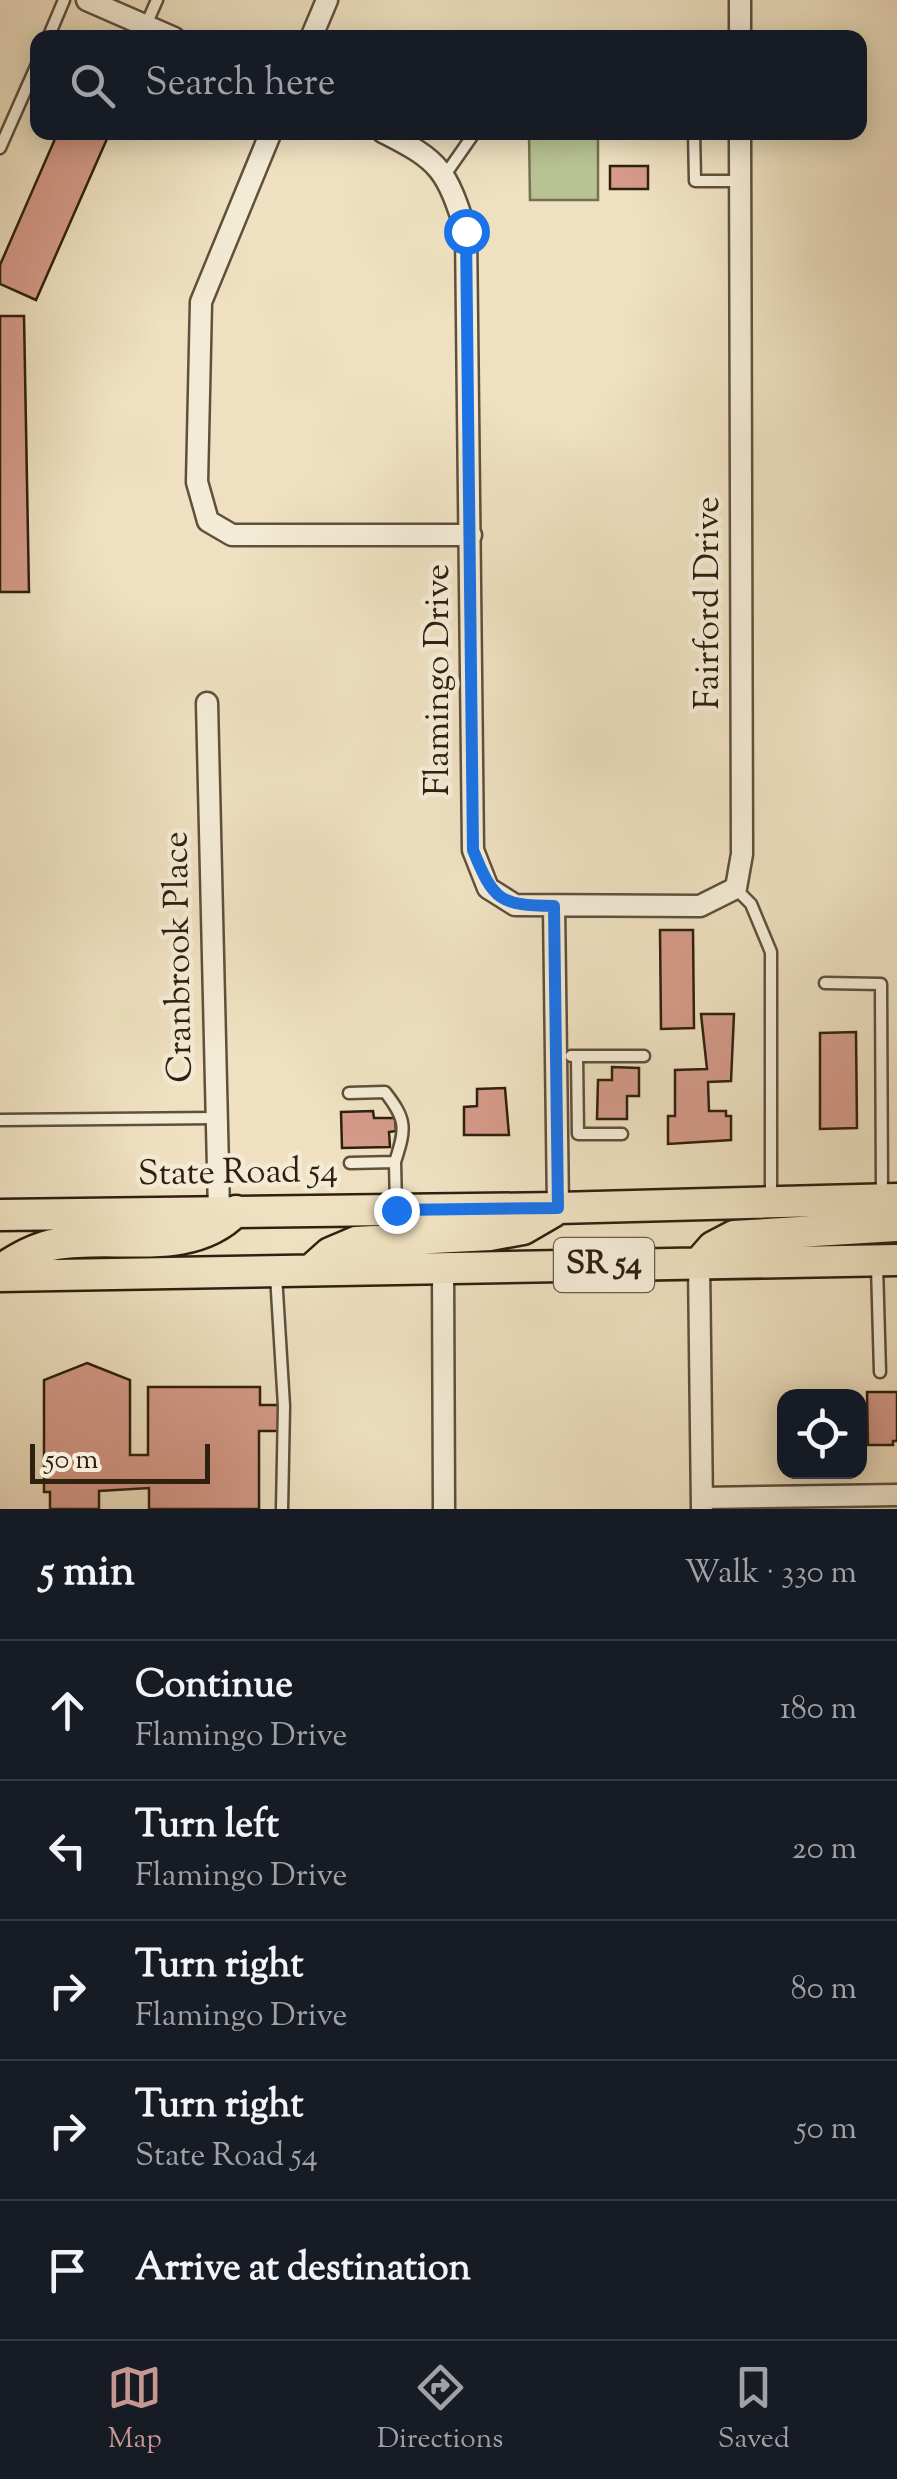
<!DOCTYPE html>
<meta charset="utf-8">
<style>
:root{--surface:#171b24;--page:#242831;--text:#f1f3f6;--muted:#9ea1a6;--line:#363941;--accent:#c59692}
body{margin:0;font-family:"Sorts Mill Goudy",serif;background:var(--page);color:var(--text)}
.controls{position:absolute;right:30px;bottom:30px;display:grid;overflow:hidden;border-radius:20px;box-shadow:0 5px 25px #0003}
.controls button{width:90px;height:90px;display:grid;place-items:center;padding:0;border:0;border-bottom:2px solid var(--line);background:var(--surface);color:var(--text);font:50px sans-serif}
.scale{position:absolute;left:30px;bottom:25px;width:180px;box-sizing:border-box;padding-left:10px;border:5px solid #2f200f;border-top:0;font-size:28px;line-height:35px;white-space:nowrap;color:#2f200f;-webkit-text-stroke:8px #f4ebd6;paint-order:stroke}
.stop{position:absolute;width:30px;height:30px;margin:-22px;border:8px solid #1a73e8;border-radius:50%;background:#fff}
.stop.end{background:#1a73e8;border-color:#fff;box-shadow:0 2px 10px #0008}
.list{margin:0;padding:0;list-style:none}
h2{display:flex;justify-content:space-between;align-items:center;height:130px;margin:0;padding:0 40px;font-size:42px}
h2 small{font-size:32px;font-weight:400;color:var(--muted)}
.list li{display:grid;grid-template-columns:65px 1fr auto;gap:30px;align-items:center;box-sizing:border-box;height:140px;padding:0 40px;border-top:2px solid var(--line)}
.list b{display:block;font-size:38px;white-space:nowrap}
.list p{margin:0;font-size:32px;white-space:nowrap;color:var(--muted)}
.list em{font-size:32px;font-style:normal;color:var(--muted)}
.icon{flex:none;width:55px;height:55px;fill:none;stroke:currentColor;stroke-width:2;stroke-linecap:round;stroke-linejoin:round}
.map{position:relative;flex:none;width:897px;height:1509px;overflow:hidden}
.search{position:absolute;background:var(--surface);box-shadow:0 5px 25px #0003;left:30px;right:30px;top:30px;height:110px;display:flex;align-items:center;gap:25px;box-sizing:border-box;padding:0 35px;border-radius:20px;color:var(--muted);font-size:38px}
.sheet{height:830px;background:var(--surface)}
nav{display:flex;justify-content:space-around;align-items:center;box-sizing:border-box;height:140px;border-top:2px solid var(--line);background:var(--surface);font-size:28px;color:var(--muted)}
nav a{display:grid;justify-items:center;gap:5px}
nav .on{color:var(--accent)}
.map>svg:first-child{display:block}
</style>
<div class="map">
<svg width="897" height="1509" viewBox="0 0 897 1509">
<rect width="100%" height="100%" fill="#eee0c0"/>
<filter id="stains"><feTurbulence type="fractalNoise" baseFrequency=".002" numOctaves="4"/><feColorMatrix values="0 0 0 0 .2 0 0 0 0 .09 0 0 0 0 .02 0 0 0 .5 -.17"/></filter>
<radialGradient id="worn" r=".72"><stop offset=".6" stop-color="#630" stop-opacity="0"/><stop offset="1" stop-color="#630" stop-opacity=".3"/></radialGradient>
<path fill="#b8c293" stroke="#747151" stroke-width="2.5" d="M529 133H598V200H530Z"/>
<path fill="#d59a89" stroke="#2f200f" stroke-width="2.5" d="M58 132H110L36 300 0 284V265Z
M610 166H648V189H610Z
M0 316H24L29 592H0Z
M660 930H693L694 1028 661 1029Z
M701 1014H734L731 1081 708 1082 709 1111H726V1116H731V1140L668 1144V1116H675V1070L707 1069Z
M856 1032 857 1128 820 1129V1033Z
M612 1067 639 1068V1096H627V1119H597L598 1080H612Z
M505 1088 509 1135H464V1107L477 1106V1089Z
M373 1111 374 1118H395L396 1131 389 1132 390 1147 342 1148 341 1112Z
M87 1363 130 1380V1455H148V1387H260V1405H280V1431H259V1509H149V1488L99 1491V1509H50V1492H44V1380Z
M867 1392H897V1441H893V1445H868Z"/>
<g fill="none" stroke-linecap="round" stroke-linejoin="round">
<defs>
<path id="service" d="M146 25 157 0
M48 38 64 0
M694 132 695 181H740
M0 148 38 62
M445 175 475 132
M736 889 751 904 771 952V1197
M825 983 881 984 882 1193
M571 1056H644
M577 1056 578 1134H622
M349 1093 385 1092C407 1120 406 1128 395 1162
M0 1120 216 1118
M350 1163 395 1162 396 1208
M877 1266 880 1372
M276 1275 284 1406 282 1509"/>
<path id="minor" d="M87 0 174 38
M740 0V38
M311 38 327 0
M271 132 201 302 197 482 208 521 232 535H471
M383 132C441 161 446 170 466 231L473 850 488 888 515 905 700 906 736 888 742 854 740 132
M207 703 219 1211
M554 906 558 1208
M699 1263 702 1509
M443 1267 444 1509
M702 1498 897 1495"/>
<path id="primary" d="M0 1215 558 1208 897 1199
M699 1263 713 1247 734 1236 897 1226
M0 1270C17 1259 37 1247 57 1244 117 1234 190 1258 236 1211
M311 1270 330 1253 356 1242 490 1235 523 1229 554 1211
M0 1276 897 1260"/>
</defs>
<use href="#service" stroke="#5f503b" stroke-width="15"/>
<use href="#minor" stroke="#5f503b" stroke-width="25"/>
<use href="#primary" stroke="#2f200f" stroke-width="35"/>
<use href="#service" stroke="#f4ebd6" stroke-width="10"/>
<use href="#minor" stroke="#f4ebd6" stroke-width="20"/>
<use href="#primary" stroke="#eee0c0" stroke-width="30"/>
</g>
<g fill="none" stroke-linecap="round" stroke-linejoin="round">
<path stroke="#1a73e8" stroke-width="12" d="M396 1210 558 1208 554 906C500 905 494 902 473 850L466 231"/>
</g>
<g text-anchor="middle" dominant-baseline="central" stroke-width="9" stroke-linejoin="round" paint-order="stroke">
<rect fill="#f4ebd6" stroke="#6a5d4b" stroke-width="2.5" x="554" y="1238" width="100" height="54" rx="8"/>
<g font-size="32" font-weight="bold" fill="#2f200f">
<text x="604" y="1265">SR 54</text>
</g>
<g font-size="35" fill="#2f200f" stroke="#f4ebd6">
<text transform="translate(709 603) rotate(-90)">Fairford Drive</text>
<text transform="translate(439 680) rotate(-90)">Flamingo Drive</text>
<text transform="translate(180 957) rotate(-91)">Cranbrook Place</text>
<text transform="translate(238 1174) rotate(-1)">State Road 54</text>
</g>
</g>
<rect width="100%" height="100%" filter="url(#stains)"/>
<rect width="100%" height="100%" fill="url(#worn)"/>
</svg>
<div class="controls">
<button><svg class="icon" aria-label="locate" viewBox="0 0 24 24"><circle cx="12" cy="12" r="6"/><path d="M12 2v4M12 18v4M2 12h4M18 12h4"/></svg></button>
</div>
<div class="scale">50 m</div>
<div class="stop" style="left:466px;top:231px"></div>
<div class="stop end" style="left:396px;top:1210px"></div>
<div class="search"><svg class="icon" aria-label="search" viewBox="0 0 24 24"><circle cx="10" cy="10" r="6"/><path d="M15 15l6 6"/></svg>Search here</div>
</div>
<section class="sheet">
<h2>5 min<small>Walk · 330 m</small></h2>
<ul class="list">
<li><svg class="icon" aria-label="ahead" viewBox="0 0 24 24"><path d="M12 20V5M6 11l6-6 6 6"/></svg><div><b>Continue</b><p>Flamingo Drive</p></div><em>180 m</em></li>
<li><svg class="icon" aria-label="left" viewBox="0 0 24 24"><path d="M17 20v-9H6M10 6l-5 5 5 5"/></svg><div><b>Turn left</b><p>Flamingo Drive</p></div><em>20 m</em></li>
<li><svg class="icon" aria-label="right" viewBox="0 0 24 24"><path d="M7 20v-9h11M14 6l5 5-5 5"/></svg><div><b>Turn right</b><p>Flamingo Drive</p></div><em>80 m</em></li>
<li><svg class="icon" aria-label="right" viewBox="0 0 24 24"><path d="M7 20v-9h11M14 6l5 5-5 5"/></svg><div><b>Turn right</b><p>State Road 54</p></div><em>50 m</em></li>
<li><svg class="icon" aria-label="arrive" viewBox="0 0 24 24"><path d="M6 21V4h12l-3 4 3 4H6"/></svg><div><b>Arrive at destination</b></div></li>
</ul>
</section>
<nav>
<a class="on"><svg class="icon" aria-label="map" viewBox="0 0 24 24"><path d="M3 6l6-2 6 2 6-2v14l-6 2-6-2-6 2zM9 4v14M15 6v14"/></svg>Map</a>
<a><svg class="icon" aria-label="directions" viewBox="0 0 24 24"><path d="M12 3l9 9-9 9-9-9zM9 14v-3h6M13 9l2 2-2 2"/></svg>Directions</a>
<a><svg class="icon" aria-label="saved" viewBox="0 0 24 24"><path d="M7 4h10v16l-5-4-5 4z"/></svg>Saved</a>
</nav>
